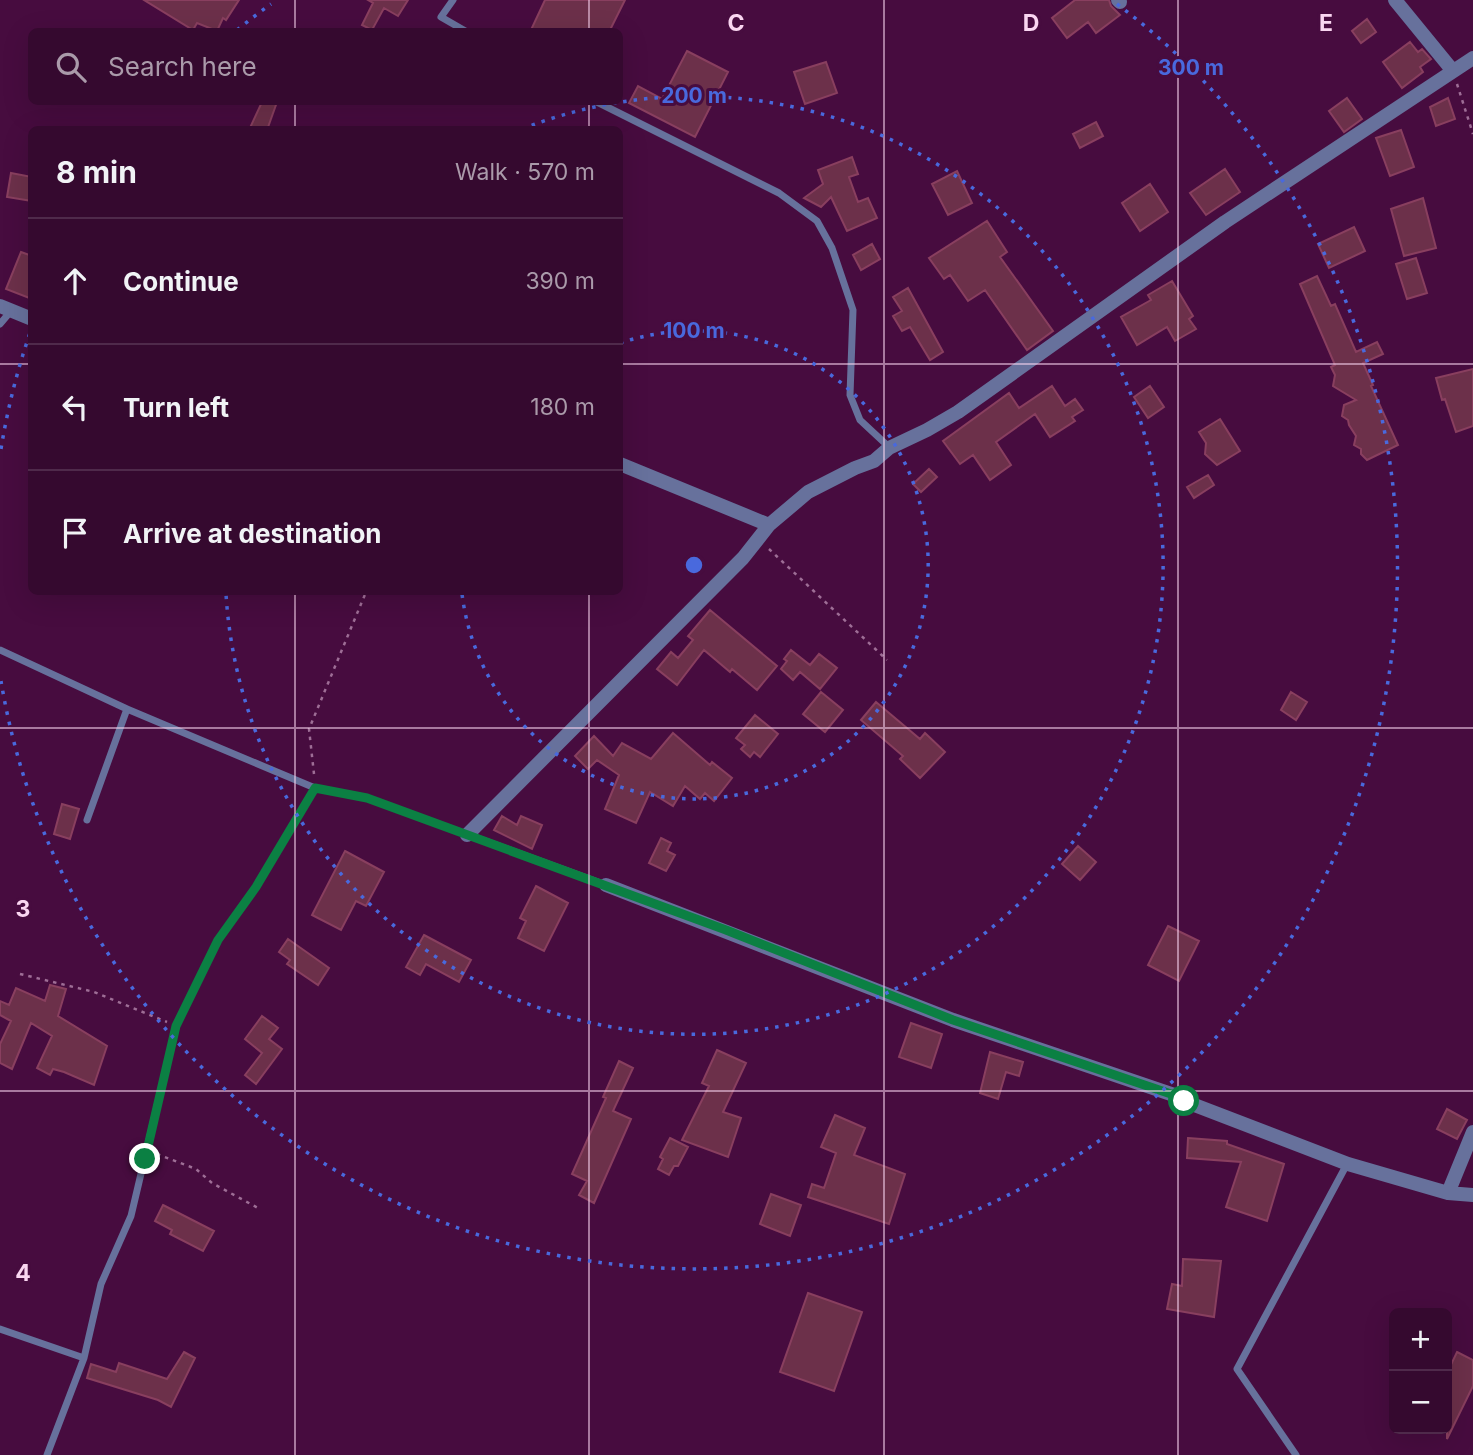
<!DOCTYPE html>
<meta charset="utf-8">
<style>
:root{--surface:#35092f;--page:#3d1237;--text:#f1f3f6;--muted:#aa9aaa;--line:#4f2a4b}
body{margin:0;font-family:Inter,sans-serif;background:var(--page);color:var(--text)}
.controls{position:absolute;right:21px;bottom:21px;display:grid;overflow:hidden;border-radius:10px;box-shadow:0 7px 28px #0002}
.controls button{width:63px;height:63px;display:grid;place-items:center;padding:0;border:0;border-bottom:2px solid var(--line);background:var(--surface);color:var(--text);font:35px sans-serif}
.stop{position:absolute;width:21px;height:21px;margin:-16px;border:5px solid #0b8043;border-radius:50%;background:#fff}
.stop.end{background:#0b8043;border-color:#fff;box-shadow:0 2px 7px #0008}
.list{margin:0;padding:0;list-style:none}
h2{display:flex;justify-content:space-between;align-items:center;height:91px;margin:0;padding:0 28px;font-size:30px}
h2 small{font-size:23px;font-weight:400;color:var(--muted)}
.list li{display:grid;grid-template-columns:46px 1fr auto;gap:21px;align-items:center;box-sizing:border-box;height:126px;padding:0 28px;border-top:2px solid var(--line)}
.list b{display:block;font-size:26px;white-space:nowrap}
.list em{font-size:23px;font-style:normal;color:var(--muted)}
.icon{flex:none;width:38px;height:38px;fill:none;stroke:currentColor;stroke-width:2;stroke-linecap:round;stroke-linejoin:round}
.map{position:relative;flex:none;width:1473px;height:1455px;overflow:hidden}
.search{position:absolute;background:var(--surface);box-shadow:0 7px 28px #0002;left:28px;top:28px;width:595px;height:77px;display:flex;align-items:center;gap:18px;box-sizing:border-box;padding:0 24px;border-radius:10px;color:var(--muted);font-size:26px}
.panel{position:absolute;background:var(--surface);box-shadow:0 7px 28px #0002;left:28px;top:126px;width:595px;height:469px;border-radius:10px}
.map>svg:first-child{display:block}
</style>
<div class="map">
<svg width="1473" height="1455" viewBox="0 0 1473 1455">
<rect width="100%" height="100%" fill="#470c3f"/>
<path fill="#6c304a" stroke="#893f5f" stroke-width="2" d="M144 0H239L226 20 223 18 217 31 197 23 193 30Z
M368 0H408L398 16 384 8 372 30 362 25 373 3Z
M545 0H625L609 32H530Z
M1075 0H1109L1111 6 1120 15 1096 33 1088 22 1067 38 1052 18Z
M1367 19 1376 32 1361 43 1352 31Z
M1410 42 1418 52 1422 49 1431 59 1420 67 1423 72 1402 88 1383 62Z
M687 51 728 72 695 137 629 103 638 86 662 99Z
M826 62 837 93 805 104 794 72Z
M1347 98 1362 119 1344 132 1329 111Z
M1448 98 1455 119 1436 126 1430 107Z
M262 102H277L267 130H249Z
M1096 122 1103 136 1080 148 1073 134Z
M1401 130 1414 167 1390 176 1376 138Z
M852 157 858 174 849 177 858 202 868 198 877 218 847 231 831 197 821 207 804 198 823 184 818 170Z
M1225 169 1240 192 1206 215 1190 193Z
M957 171 972 203 948 215 932 184Z
M11 173 32 177V201L7 197Z
M1150 184 1168 212 1140 231 1122 203Z
M1423 198 1436 248 1404 256 1391 209Z
M987 221 1007 252 1000 257 1053 331 1027 350 985 290 968 301 950 275 944 279 929 258Z
M1354 227 1365 251 1329 268 1318 244Z
M872 244 880 259 861 270 853 255Z
M21 252 32 256V299L6 289Z
M1416 258 1427 293 1407 299 1396 264Z
M1317 276 1331 306 1335 304 1356 352 1377 342 1383 354 1363 363 1373 385 1371 386 1398 445 1367 460 1361 454V449L1354 445 1356 436 1349 425 1348 420 1342 416 1344 405 1356 400 1333 386 1335 375 1331 367 1335 365 1300 284Z
M1172 281 1193 316 1189 319 1196 329 1175 341 1167 327 1137 345 1121 317 1151 300 1148 295Z
M908 288 943 352 930 360 910 327 902 331 893 316 902 311 893 297Z
M1473 369V426L1456 432 1445 399 1442 400 1436 378Z
M1052 386 1065 406 1075 399 1083 410 1072 417 1075 421 1050 437 1035 414 996 442 1011 465 990 480 973 455 960 464 943 441 1009 393 1019 408Z
M1150 386 1164 407 1148 418 1134 397Z
M1220 419 1240 451 1217 465 1205 454 1206 443 1199 432Z
M929 469 937 477 921 492 913 484Z
M1208 475 1214 485 1194 498 1187 487Z
M710 610 777 666 757 690 732 669 730 672 704 650 677 685 657 669 671 652 678 658 693 640 688 636Z
M791 650 810 665 819 654 837 668 820 689 800 672 793 680 781 669 787 661 784 659Z
M821 692 843 710 825 732 803 714Z
M1291 692 1307 702 1296 720 1281 710Z
M876 702 920 739 925 733 945 752 920 778 900 759 903 756 861 720Z
M755 715 778 734 760 757 754 752 750 757 741 749 745 745 736 738Z
M673 733 710 765 712 762 732 778 714 801 705 793 700 799 685 786 673 806 650 792 636 823 605 809 619 775 597 760 588 769 575 756 594 736 613 756 622 743 651 759Z
M62 804 79 809 70 839 54 834Z
M502 816 517 825 521 816 542 825 532 849 494 830Z
M661 838 671 843 667 851 675 855 666 871 649 863Z
M1078 846 1096 862 1080 880 1062 864Z
M345 851 384 872 366 906 356 901 341 930 312 915Z
M536 886 568 903 544 951 518 938 526 921 520 918Z
M1168 926 1199 941 1179 981 1148 965Z
M424 935 471 960 459 982 426 964 420 975 406 967Z
M288 939 329 968 318 985 287 964 290 960 279 952Z
M50 985 66 989 58 1016 107 1046 94 1085 64 1072 53 1069 50 1075 37 1068 52 1036 31 1023 12 1069 0 1063V1044L11 1021 0 1015V1001L9 1005 16 988 45 1001Z
M262 1016 278 1028 269 1039 282 1049 256 1084 245 1075 262 1053 245 1039Z
M911 1023 942 1034 931 1068 899 1057Z
M717 1050 746 1063 723 1112 741 1118 728 1157 682 1140 709 1086 702 1083Z
M990 1052 1023 1062 1019 1076 1006 1072 998 1099 980 1093Z
M619 1061 633 1068 613 1111 631 1119 594 1203 579 1195 587 1181 572 1174 606 1098 603 1097Z
M1447 1109 1467 1120 1457 1139 1437 1129Z
M835 1115 865 1128 854 1155 905 1174 889 1224 808 1197 812 1184 824 1188 836 1153 821 1147Z
M670 1138 688 1147 678 1166H674L669 1175 658 1169 663 1159 660 1157Z
M1188 1138 1227 1141V1144L1284 1164 1267 1221 1226 1207 1241 1162 1187 1158Z
M771 1194 801 1205 790 1236 760 1224Z
M163 1205 214 1231 203 1251 170 1234 172 1230 155 1221Z
M1183 1259 1221 1261 1214 1317 1167 1309 1172 1284 1182 1286Z
M808 1293 862 1312 834 1391 780 1372Z
M184 1352 195 1358 171 1407 158 1400 87 1378 91 1364 116 1372 119 1363 167 1379Z
M1457 1352 1473 1360V1386L1447 1439V1373Z"/>
<g fill="none" stroke-linecap="round" stroke-linejoin="round">
<path stroke="#9e6e96" stroke-width="2.5" stroke-dasharray="3.5 5" stroke-linecap="butt" d="M1457 84 1473 134
M769 549 887 660
M314 774 309 729 366 592
M20 974 94 992 167 1022
M157 1154 196 1169 212 1183 258 1208"/>
<path stroke="#67719c" stroke-width="7" d="M453 0 441 17 467 32
M597 102 779 193 817 221 832 248 853 310 850 395 860 420 889 447
M0 324 11 311
M0 650 127 709 87 820
M127 709 315 788 367 798 606 885
M0 1329 84 1358
M47 1455 84 1358 101 1284 131 1216 176 1026 218 940 256 887 315 788
M1296 1455 1237 1369 1347 1164"/>
<path stroke="#67719c" stroke-width="14" d="M1118 0 1120 2
M1395 0 1453 71
M0 306 32 319
M620 464 769 525
M467 835 743 558 769 525 808 492 855 468 874 461 889 448 927 430 958 412 1225 222 1473 58
M606 885 953 1020 1174 1095 1184 1101 1348 1164 1448 1193 1473 1195
M1448 1193 1473 1132"/>
</g>
<g fill="none" stroke-linecap="round" stroke-linejoin="round">
<path stroke="#0b8043" stroke-width="9" d="M145 1159 176 1026 218 940 256 887 315 788 367 798 726 930 953 1020 1174 1095 1184 1101"/>
</g>
<path fill="none" stroke="#fad6f1" stroke-width="2" stroke-opacity="0.55" d="M295 0V32M589 0V32M884 0V1455M1178 0V1455M295 102V130M589 102V130M0 364H32M620 364H1473M295 592V1455M589 592V1455M0 728H1473M0 1091H1473"/>
<g fill="none" stroke="#4969dd" stroke-width="3.5" stroke-dasharray="3.5 7">
<path d="M620 343A234 234 0 1 1 462 594"/>
<path d="M522 129A469 469 0 1 1 226 594"/>
<path d="M1 449A703 703 0 0 1 31 330M237 30A703 703 0 0 1 271 4M1117 4A703 703 0 1 1 1 681"/>
</g>
<g font-size="23" text-anchor="middle" font-weight="bold" fill="#fad6f1" stroke="#470c3f" stroke-width="6" stroke-linejoin="round" paint-order="stroke">
<text x="736" y="31">C</text>
<text x="1031" y="31">D</text>
<text x="1326" y="31">E</text>
<text x="23" y="917">3</text>
<text x="23" y="1281">4</text>
</g>
<circle cx="694" cy="565" r="10" fill="#4969dd" stroke="#470c3f" stroke-width="3.5"/>
<g font-size="21" text-anchor="middle" font-weight="bold" fill="#4969dd" stroke="#470c3f" stroke-width="6" stroke-linejoin="round" paint-order="stroke">
<text x="1191" y="75">300 m</text>
<text x="694" y="103">200 m</text>
<text x="694" y="338">100 m</text>
</g>
</svg>
<div class="controls">
<button>+</button>
<button>−</button>
</div>
<div class="stop" style="left:1184px;top:1101px"></div>
<div class="stop end" style="left:145px;top:1159px"></div>
<div class="search"><svg class="icon" aria-label="search" viewBox="0 0 24 24"><circle cx="10" cy="10" r="6"/><path d="M15 15l6 6"/></svg>Search here</div>
<section class="panel">
<h2>8 min<small>Walk · 570 m</small></h2>
<ul class="list">
<li><svg class="icon" aria-label="ahead" viewBox="0 0 24 24"><path d="M12 20V5M6 11l6-6 6 6"/></svg><div><b>Continue</b></div><em>390 m</em></li>
<li><svg class="icon" aria-label="left" viewBox="0 0 24 24"><path d="M17 20v-9H6M10 6l-5 5 5 5"/></svg><div><b>Turn left</b></div><em>180 m</em></li>
<li><svg class="icon" aria-label="arrive" viewBox="0 0 24 24"><path d="M6 21V4h12l-3 4 3 4H6"/></svg><div><b>Arrive at destination</b></div></li>
</ul>
</section>
</div>
